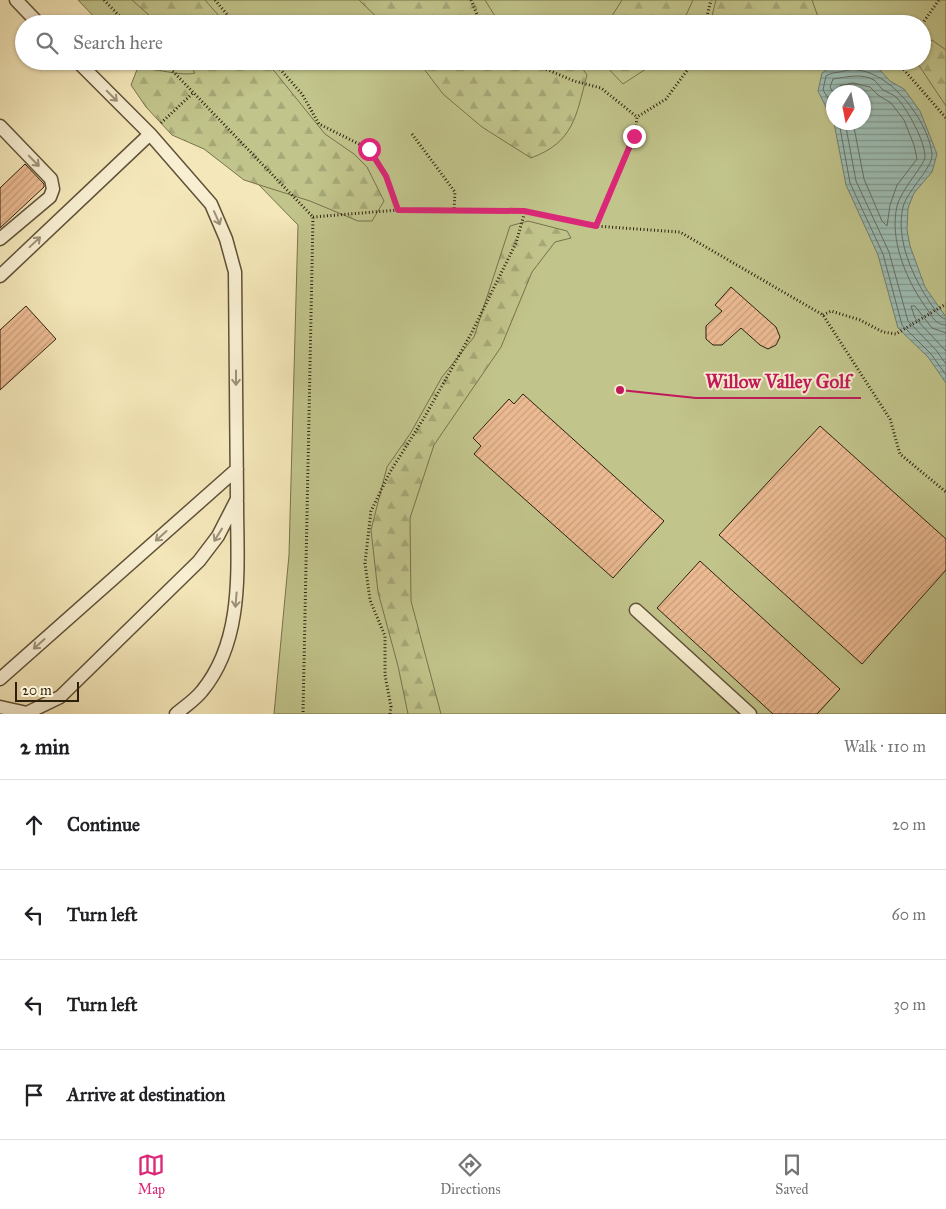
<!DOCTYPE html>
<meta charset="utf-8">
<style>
:root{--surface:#fff;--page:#f6f6f6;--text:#202124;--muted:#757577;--line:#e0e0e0;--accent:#db2777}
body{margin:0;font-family:"IM FELL Great Primer",serif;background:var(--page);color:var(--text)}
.compass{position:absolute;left:826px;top:85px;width:45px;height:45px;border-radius:50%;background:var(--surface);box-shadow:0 1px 4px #0004;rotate:190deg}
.scale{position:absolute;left:15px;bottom:12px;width:64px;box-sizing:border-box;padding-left:5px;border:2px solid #2e1f0d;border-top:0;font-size:14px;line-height:18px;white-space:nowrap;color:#2e1f0d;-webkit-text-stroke:4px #f8efd2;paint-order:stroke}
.stop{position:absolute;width:15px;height:15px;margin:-11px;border:4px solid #db2777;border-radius:50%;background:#fff}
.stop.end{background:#db2777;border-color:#fff;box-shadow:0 1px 5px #0008}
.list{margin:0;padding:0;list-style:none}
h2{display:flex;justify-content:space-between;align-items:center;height:65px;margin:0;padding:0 20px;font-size:21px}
h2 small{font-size:16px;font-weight:400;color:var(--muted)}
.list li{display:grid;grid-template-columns:32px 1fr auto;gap:15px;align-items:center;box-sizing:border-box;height:90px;padding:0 20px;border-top:1px solid var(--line)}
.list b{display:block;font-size:19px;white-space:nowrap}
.list em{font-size:16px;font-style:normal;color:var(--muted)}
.icon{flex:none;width:28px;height:28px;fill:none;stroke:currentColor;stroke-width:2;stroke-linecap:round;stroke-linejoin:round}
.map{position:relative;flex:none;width:946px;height:714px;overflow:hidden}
.search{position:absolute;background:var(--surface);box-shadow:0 1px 4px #0004;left:15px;right:15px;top:15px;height:55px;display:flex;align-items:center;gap:12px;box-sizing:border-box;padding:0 18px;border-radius:28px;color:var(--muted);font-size:19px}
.sheet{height:425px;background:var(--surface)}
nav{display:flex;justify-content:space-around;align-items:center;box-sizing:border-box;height:70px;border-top:1px solid var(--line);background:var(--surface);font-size:14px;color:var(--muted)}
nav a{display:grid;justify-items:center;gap:2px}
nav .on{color:var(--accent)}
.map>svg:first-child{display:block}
</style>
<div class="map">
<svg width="946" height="714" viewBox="0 0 946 714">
<defs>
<pattern id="forest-firs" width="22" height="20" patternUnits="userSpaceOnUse" patternTransform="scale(1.25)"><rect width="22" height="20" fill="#c1c48b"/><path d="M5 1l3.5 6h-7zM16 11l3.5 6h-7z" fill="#a6a877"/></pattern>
<pattern id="water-rules" width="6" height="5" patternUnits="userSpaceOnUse" patternTransform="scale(1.25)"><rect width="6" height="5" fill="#9dbeb6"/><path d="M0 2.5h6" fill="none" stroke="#809a92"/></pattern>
<pattern id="building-hatch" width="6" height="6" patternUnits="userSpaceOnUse" patternTransform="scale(1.25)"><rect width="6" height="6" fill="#ebba92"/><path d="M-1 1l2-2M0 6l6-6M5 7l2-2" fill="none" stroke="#ca9f7d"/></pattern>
</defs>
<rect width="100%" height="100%" fill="#f4e7b9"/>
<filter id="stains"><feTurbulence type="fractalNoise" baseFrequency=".004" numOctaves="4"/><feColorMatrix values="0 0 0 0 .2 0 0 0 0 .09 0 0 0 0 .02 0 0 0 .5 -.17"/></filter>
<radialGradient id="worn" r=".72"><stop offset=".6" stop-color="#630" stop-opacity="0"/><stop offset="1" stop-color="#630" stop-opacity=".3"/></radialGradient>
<path fill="#c1c48b" stroke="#78724c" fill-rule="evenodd" d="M78 0H946V714H274L289 555 298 225 138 61H922V24H101ZM834 92H864V122H834Z"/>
<path fill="url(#forest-firs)" stroke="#78724c" d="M132 0H205L226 24H159Z
M359 0H485L498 21 503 24H384Z
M622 0H693L682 24H609L610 19Z
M716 0H812L817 14 825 24H710Z
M932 40 946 50V106L916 61H922V45Z
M187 61H264L275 72 325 134 354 154 367 167 384 201 372 221H358L310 201 244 180 204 149 172 135 146 107 131 85 138 67C153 68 183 77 195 73Z
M418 61H577L587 75C576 116 574 142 531 158L482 127 443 94Z
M605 61H658L623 84 604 64Z
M528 221 567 231 571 238 555 242 532 272 501 347 434 445 410 518 411 601 441 714H408L398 666 378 592 371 530 387 467 410 434 442 377 474 337 510 226Z"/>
<path fill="url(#water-rules)" stroke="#717e72" d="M852 63 880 70 890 81 904 89 920 111 937 154 932 172 914 193 908 208 907 230 910 246 925 287 946 317V383L928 357 898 328 878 255 846 185 834 123 864 122V92H834L833 121 818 91 822 73 829 68Z"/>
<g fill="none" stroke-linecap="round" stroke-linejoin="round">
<path stroke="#666e62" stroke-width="1" d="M841 92 840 86 853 83 870 87 878 95 891 103 904 120 914 145 917 159 897 185 890 205 887 226 882 221 864 179 853 122
M834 94 830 87 833 79C847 77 862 73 874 80 877 82 879 86 882 89 887 93 894 94 898 99 908 111 925 141 925 157 925 164 901 190 897 206 889 240 907 282 927 309 932 317 936 325 946 325
M834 108 823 90 826 76C832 72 837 73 844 71 883 61 928 118 932 154 933 168 908 189 903 207 895 240 914 280 933 307 937 312 939 318 946 319
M839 122 850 183 883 254 902 325 931 354 946 375
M845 122 856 181 889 252 908 321 936 350 946 364
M946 333 932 328 915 306H911L915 318 946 351"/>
</g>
<path fill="url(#building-hatch)" stroke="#2e1f0d" d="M25 164 44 184V187L0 228V188Z
M731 287 776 327 780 337 776 345 768 349 760 345 741 328 722 345H713L706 339V326L722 311 715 305Z
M26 306 56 339 0 390V330Z
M523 394 664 521 613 578 474 454 481 446 473 438 509 399 514 404Z
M820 426 946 539V570L862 664 719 535Z
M700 561 840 689 817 714H773L657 608Z"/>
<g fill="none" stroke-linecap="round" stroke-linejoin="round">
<defs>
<path id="service" d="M16 0 39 24
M0 126 51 179 53 189 50 197 0 239
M0 276 150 134
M636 610 750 714
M0 679 237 469
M0 707 27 713 60 697 199 561 218 536 237 499 235 272 226 239 211 204 150 134 77 61
M176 714C184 707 195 700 202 691 245 639 237 565 237 502"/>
</defs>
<use href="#service" stroke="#605138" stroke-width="15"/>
<path stroke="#2e1f0d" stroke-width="3" stroke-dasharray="1 2.5" stroke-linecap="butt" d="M104 0 127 24
M215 0 235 24
M471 0 481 24
M705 24 711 0
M922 24 939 0
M163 61 313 217 303 714
M273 61 302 94 319 124 369 149 386 176 398 210
M527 61 574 81 601 88 637 117
M893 61 898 63 946 118
M161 123 193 93
M412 134 455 192 454 209
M313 217 398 210 525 211 596 226 680 232 823 315 890 419 900 454 946 492
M596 226 635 137 637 117 666 99 694 61
M823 315 831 311 860 320 883 332 896 334 946 304
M390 714 391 707 385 675V636L370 600 365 563 371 511 390 472 424 418 471 334 516 243 525 211"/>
<use href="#service" stroke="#f8efd2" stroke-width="12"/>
</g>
<defs><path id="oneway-shaft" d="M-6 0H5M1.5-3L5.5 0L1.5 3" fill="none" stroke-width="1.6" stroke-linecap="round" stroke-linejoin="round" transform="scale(1.25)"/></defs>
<g stroke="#9d9179">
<use href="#oneway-shaft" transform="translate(112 96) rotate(45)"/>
<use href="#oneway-shaft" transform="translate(34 161) rotate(46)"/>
<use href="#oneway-shaft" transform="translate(217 218) rotate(66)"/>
<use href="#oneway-shaft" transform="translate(35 242) rotate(-43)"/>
<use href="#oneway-shaft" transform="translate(236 378) rotate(90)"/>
<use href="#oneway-shaft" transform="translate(218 535) rotate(122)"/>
<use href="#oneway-shaft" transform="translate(161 536) rotate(138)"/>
<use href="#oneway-shaft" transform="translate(236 600) rotate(95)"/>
<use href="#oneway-shaft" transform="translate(39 644) rotate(138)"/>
</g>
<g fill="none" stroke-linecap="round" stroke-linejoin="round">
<path stroke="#db2777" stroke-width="6" d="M369 149 386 176 398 210 524 211 596 226 634 136"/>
</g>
<path fill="none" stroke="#c2185b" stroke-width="2" d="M620 390L696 398H861"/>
<circle fill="#c2185b" stroke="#f8efd2" stroke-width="2" cx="620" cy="390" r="5"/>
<g font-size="19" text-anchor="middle" font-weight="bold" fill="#c2185b" stroke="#f8efd2" stroke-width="4" stroke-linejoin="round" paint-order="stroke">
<text x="778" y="388">Willow Valley Golf</text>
</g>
<rect width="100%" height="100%" filter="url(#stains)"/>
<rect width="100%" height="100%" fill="url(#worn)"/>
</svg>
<svg class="compass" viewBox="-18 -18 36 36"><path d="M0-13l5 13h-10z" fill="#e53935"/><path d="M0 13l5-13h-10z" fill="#757577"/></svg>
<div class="scale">20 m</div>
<div class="stop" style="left:369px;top:149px"></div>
<div class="stop end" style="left:634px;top:136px"></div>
<div class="search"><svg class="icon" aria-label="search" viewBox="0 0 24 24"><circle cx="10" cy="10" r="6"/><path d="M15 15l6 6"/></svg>Search here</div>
</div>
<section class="sheet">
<h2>2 min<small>Walk · 110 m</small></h2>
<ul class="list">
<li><svg class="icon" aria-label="ahead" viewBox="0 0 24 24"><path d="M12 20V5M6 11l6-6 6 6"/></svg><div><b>Continue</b></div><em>20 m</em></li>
<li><svg class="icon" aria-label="left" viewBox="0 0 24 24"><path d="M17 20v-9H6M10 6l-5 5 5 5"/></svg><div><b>Turn left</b></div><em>60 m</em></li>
<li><svg class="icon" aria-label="left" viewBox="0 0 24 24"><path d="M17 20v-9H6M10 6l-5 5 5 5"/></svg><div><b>Turn left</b></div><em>30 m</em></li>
<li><svg class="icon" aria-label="arrive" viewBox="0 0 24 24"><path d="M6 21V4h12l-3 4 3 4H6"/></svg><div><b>Arrive at destination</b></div></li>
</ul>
</section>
<nav>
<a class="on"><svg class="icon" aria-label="map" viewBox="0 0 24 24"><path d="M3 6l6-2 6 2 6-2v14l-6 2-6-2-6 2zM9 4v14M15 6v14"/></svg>Map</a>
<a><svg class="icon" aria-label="directions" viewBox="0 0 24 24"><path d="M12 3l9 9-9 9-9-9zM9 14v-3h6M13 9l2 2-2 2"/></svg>Directions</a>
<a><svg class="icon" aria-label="saved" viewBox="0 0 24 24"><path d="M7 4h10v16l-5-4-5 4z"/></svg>Saved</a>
</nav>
